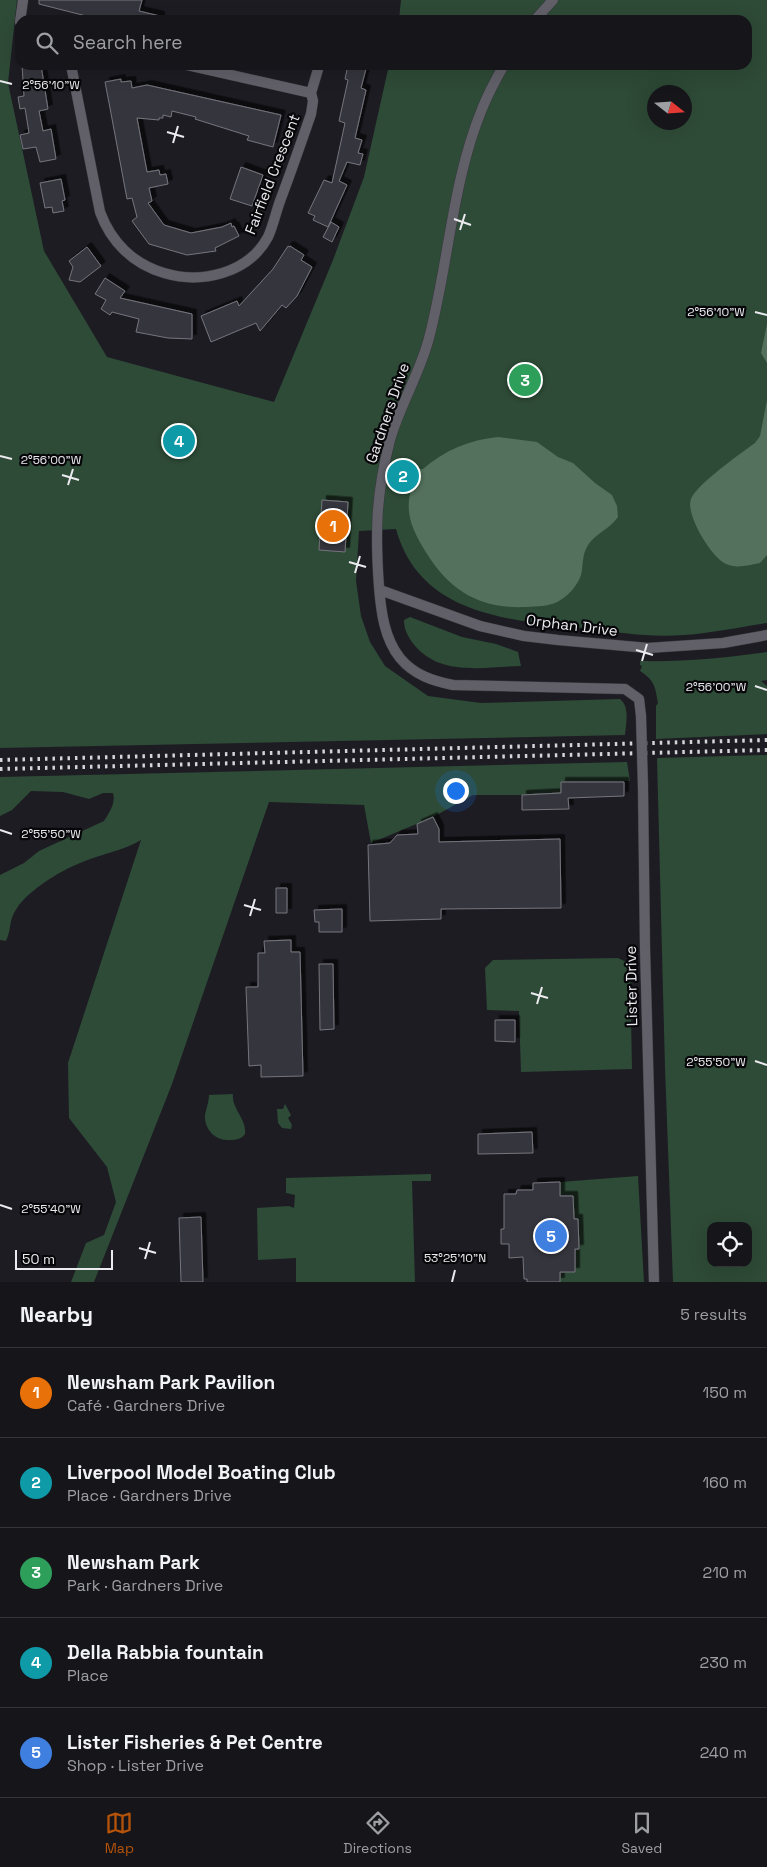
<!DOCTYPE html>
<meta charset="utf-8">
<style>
:root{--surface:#16151a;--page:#1f1e23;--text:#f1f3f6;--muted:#9e9fa2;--line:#353439;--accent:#b45309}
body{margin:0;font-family:"Space Grotesk",sans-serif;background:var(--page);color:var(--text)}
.controls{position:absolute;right:15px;bottom:15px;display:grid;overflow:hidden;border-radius:10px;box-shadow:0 5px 20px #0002}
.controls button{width:45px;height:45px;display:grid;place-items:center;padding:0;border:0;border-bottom:1px solid var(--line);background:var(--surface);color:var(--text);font:25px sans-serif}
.compass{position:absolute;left:647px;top:85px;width:45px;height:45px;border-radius:50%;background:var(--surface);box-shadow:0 5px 20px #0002;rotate:107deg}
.scale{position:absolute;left:15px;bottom:12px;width:98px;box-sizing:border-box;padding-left:5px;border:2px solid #ebeaef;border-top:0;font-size:14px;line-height:18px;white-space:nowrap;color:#ebeaef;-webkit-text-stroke:4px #07070a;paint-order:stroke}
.you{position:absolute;left:455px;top:790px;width:18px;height:18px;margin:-12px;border:4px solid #fff;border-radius:50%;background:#1a73e8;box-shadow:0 0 0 8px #1a73e833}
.badge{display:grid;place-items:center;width:32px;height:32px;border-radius:50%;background:var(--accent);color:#fff;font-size:16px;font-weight:700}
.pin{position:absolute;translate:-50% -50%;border:2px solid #fff;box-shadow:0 1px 5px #0006}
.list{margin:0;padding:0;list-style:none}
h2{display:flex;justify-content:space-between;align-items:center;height:65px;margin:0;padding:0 20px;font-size:21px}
h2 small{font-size:16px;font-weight:400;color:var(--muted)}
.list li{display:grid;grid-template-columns:32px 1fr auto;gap:15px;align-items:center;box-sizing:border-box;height:90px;padding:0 20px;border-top:1px solid var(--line)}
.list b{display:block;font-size:19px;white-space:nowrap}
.list p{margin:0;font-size:16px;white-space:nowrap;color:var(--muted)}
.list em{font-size:16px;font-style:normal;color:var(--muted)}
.icon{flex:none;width:28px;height:28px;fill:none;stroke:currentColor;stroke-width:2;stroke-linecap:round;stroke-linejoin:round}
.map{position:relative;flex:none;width:767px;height:1282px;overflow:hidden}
.search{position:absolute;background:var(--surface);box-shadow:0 5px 20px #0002;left:15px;right:15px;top:15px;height:55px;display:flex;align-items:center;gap:12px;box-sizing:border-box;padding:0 18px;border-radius:15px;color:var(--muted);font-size:19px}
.sheet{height:515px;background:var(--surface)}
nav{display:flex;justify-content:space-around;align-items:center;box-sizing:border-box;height:70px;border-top:1px solid var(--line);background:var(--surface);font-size:14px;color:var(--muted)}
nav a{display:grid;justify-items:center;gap:2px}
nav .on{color:var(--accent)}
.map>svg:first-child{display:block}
</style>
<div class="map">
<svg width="767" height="1282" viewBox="0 0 767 1282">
<defs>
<filter id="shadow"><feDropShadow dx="4.5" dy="-4.5" stdDeviation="0" flood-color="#0009"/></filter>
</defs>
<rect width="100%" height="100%" fill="#1d1c23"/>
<path fill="#2e4b37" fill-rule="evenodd" d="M0 0H17L8 83 44 251 107 357 274 402 333 260 364 177 389 65H747V20H399L401 0H767V623C740 627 712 633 684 635 651 638 616 632 582 628 508 620 420 615 396 529L359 531 356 581 361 616 370 642 385 666 428 696 481 703 620 699C630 707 626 723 625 735L0 748ZM654 92H684V122H654Z
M410 617 462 637 496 644 518 652 521 666C485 667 443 676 417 648 409 639 404 631 404 620Z
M767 652V680L761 681 767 686V734L656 739V706L658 703C655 686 655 681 640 671L642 666 640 665V661C684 662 724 658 767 652Z
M767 755V1282H673L665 1068 657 758ZM711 1226H748V1263H711Z
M627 762 630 781 562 782 561 793 522 795H473L433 817 371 843 364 805 269 802 172 1084 94 1282H71L86 1243 104 1235 116 1202 107 1167 69 1118 68 1063 141 840C123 851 100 854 80 863 60 871 29 890 17 908 8 921 12 929 6 941L0 940V875L24 863 39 851 104 821C109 813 116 803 113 793H103L89 799 63 792 31 791 12 810 0 816V777Z
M618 958 626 962 630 967 632 1069 521 1072 519 1011 487 1010 485 968 493 960Z
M233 1094C231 1108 247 1119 245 1134 241 1140 234 1140 227 1140 214 1140 204 1128 205 1115 206 1109 209 1102 209 1095Z
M285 1104 291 1115 288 1118 292 1125 291 1129 282 1128 278 1123 277 1109H283Z
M431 1174V1181H412L415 1282H296V1258L258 1260 257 1208 289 1206 294 1208 295 1195 286 1193V1178Z
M638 1176 644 1282H560V1272H575V1249H579L578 1219H574L573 1196H560V1182Z"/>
<path fill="#53715c" d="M767 324V363L761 353Z
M767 400V555L760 563C750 565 736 569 726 564 711 557 685 514 691 499 696 485 741 453 755 443L760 436Z
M498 437 537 442 558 457 573 463 595 483 612 495 617 506 618 517C609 530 593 534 586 549 582 557 583 567 581 575 578 585 568 596 559 601 549 607 537 606 526 607 481 609 451 592 427 554 407 522 402 505 419 469H423C445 450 469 440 498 437Z"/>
<path fill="#36353d" stroke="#76757e" filter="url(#shadow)" d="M39 0H142L139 11 160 16V20H102L39 4Z
M22 65H41L48 109 39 111 43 131 51 129 56 159 40 162 36 147 23 149 20 135 29 133 25 108 20 109 18 97 24 96Z
M348 65H367L361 88 366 90 355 138 362 140 358 153 363 154 360 165 347 162 339 181 347 185 328 227 313 220 315 216 308 213 324 180 332 183 345 123 339 121 348 80 345 79Z
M121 79V82L131 81 132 88 147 85 281 115 273 147 247 140 249 136 195 119 196 117 172 111 171 117 163 115V118H159V120L137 118 147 172 159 170 160 175 166 174 168 184 149 188 152 201 148 203 164 225 191 233 222 227 231 223 232 227 234 226 239 236 215 248 216 251 187 255 149 244 132 221 137 217 132 198 127 199 110 108 105 82Z
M241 167 263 175 252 206 230 199Z
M61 179 65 200 62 201 64 211 53 213 52 207 45 208 40 183Z
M331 222 339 227 332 242 323 237Z
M288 246 290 247V246L304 255 301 260 312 267 297 296 286 308 282 305 260 331 256 323 211 342 201 316 237 301 239 306 273 269Z
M87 247 101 266 80 282 69 280 73 267 69 261Z
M105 278 125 291 120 298 192 314V339L168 338 136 332 139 319 112 312 110 315 101 309 106 300 95 294Z
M322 500 348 502 345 552 319 550Z
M561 782H624V796L568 798 569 809 522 810V795L561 793Z
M433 817 439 829V842L560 839 561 908 441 909V919L370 921 368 845 390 843 397 835 418 834 417 824Z
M276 888H287V913H276Z
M342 909V932H319V922H315L314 910Z
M291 940V952H300L303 1076 261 1077V1065L249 1066 246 987H258V953H265L264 941Z
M319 964H333L334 1029 320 1030Z
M495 1020H515V1042L495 1041Z
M532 1132 533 1153 478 1154V1134Z
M560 1182V1196H573L574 1219H578L579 1249H575V1272H560V1282H527V1279H524L523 1257 509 1258V1244H501V1229H504V1194H516L517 1190H533V1183Z
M201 1217 203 1282H181L179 1218Z"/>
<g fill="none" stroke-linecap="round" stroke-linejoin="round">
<defs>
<path id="street" d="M535 20 553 0
M20 22 23 0
M71 65 100 212C111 242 133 264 164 273 201 284 248 274 268 237 273 226 276 212 280 201 291 172 301 143 311 114L313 101 311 93 319 66
M187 65 311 93
M504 65C496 79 488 94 482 109 452 182 449 262 429 338 420 373 400 405 390 440 376 494 375 532 379 587 381 611 384 638 400 658 414 675 433 681 453 685L625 689 639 699 641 716
M380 590 480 626 524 636 558 640 648 648 723 643 767 635
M643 788 645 948 654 1282"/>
</defs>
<use href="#street" stroke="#39393e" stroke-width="11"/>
<use href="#street" stroke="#616069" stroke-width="10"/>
<path stroke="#d6d5da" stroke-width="4" stroke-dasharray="2.5 5" stroke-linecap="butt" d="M0 760 767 740
M0 769 767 750"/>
<defs>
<path id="street-bridge" d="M641 716 643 788"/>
</defs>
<use href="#street-bridge" stroke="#39393e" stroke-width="11" stroke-linecap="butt"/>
<use href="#street-bridge" stroke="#616069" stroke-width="10"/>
</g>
<path fill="none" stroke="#ebeaef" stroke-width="2" d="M0 81 12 84M167 132 184 137M173 143 178 126M454 219 471 225M460 230 465 214M755 312 767 315M0 456 12 459M62 475 79 480M68 485 73 469M349 562 366 567M355 573 360 556M636 650 653 655M642 661 647 644M755 686 767 690M0 830 12 834M244 905 261 910M250 916 255 899M531 993 548 998M537 1004 542 987M755 1061 767 1065M0 1205 12 1209M139 1248 156 1253M145 1259 150 1242M452 1282 455 1270"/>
<g text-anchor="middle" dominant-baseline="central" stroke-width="4.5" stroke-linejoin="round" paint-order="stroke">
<g font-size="15" fill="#ebeaef" stroke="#07070a">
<text transform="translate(272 174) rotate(-69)">Fairfield Crescent</text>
<text transform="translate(387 413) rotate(-71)">Gardners Drive</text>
<text transform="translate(572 625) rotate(7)">Orphan Drive</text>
<text transform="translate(631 986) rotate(-91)">Lister Drive</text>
</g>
</g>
<g font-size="12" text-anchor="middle" fill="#ebeaef" stroke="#07070a" stroke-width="4.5" stroke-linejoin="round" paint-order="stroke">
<text x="51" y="89">2°56'10"W</text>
<text x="716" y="316">2°56'10"W</text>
<text x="51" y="464">2°56'00"W</text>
<text x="716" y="691">2°56'00"W</text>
<text x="51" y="838">2°55'50"W</text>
<text x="716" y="1066">2°55'50"W</text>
<text x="51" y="1213">2°55'40"W</text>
<text x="455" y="1262">53°25'10"N</text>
</g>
</svg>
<div class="controls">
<button><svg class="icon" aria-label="locate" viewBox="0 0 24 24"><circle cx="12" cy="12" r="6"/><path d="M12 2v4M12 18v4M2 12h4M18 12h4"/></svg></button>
</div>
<svg class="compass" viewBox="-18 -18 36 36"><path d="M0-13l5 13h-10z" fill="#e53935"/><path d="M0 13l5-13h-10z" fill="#9e9fa2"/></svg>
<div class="scale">50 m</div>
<div class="you"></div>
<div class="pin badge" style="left:333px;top:526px;background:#e8710a">1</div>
<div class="pin badge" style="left:403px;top:476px;background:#0f9aa8">2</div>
<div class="pin badge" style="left:525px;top:380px;background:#2e9e5b">3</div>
<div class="pin badge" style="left:179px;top:441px;background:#0f9aa8">4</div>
<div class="pin badge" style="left:551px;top:1236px;background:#3f7fe0">5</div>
<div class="search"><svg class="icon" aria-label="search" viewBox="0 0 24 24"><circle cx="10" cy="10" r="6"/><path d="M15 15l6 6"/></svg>Search here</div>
</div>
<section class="sheet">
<h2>Nearby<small>5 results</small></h2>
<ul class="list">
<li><span class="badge" style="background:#e8710a">1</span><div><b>Newsham Park Pavilion</b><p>Café · Gardners Drive</p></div><em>150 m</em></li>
<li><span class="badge" style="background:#0f9aa8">2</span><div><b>Liverpool Model Boating Club</b><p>Place · Gardners Drive</p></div><em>160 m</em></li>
<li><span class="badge" style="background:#2e9e5b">3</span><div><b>Newsham Park</b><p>Park · Gardners Drive</p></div><em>210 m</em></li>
<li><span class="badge" style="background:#0f9aa8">4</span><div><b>Della Rabbia fountain</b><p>Place</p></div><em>230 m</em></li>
<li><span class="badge" style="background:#3f7fe0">5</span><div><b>Lister Fisheries &amp; Pet Centre</b><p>Shop · Lister Drive</p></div><em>240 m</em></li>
</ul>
</section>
<nav>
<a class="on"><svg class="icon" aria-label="map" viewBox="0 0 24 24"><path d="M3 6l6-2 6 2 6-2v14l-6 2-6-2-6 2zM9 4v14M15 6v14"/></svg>Map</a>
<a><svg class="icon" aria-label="directions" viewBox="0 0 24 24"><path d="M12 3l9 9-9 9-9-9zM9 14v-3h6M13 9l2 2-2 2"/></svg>Directions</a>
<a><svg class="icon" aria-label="saved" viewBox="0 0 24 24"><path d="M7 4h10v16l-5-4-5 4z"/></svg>Saved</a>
</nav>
